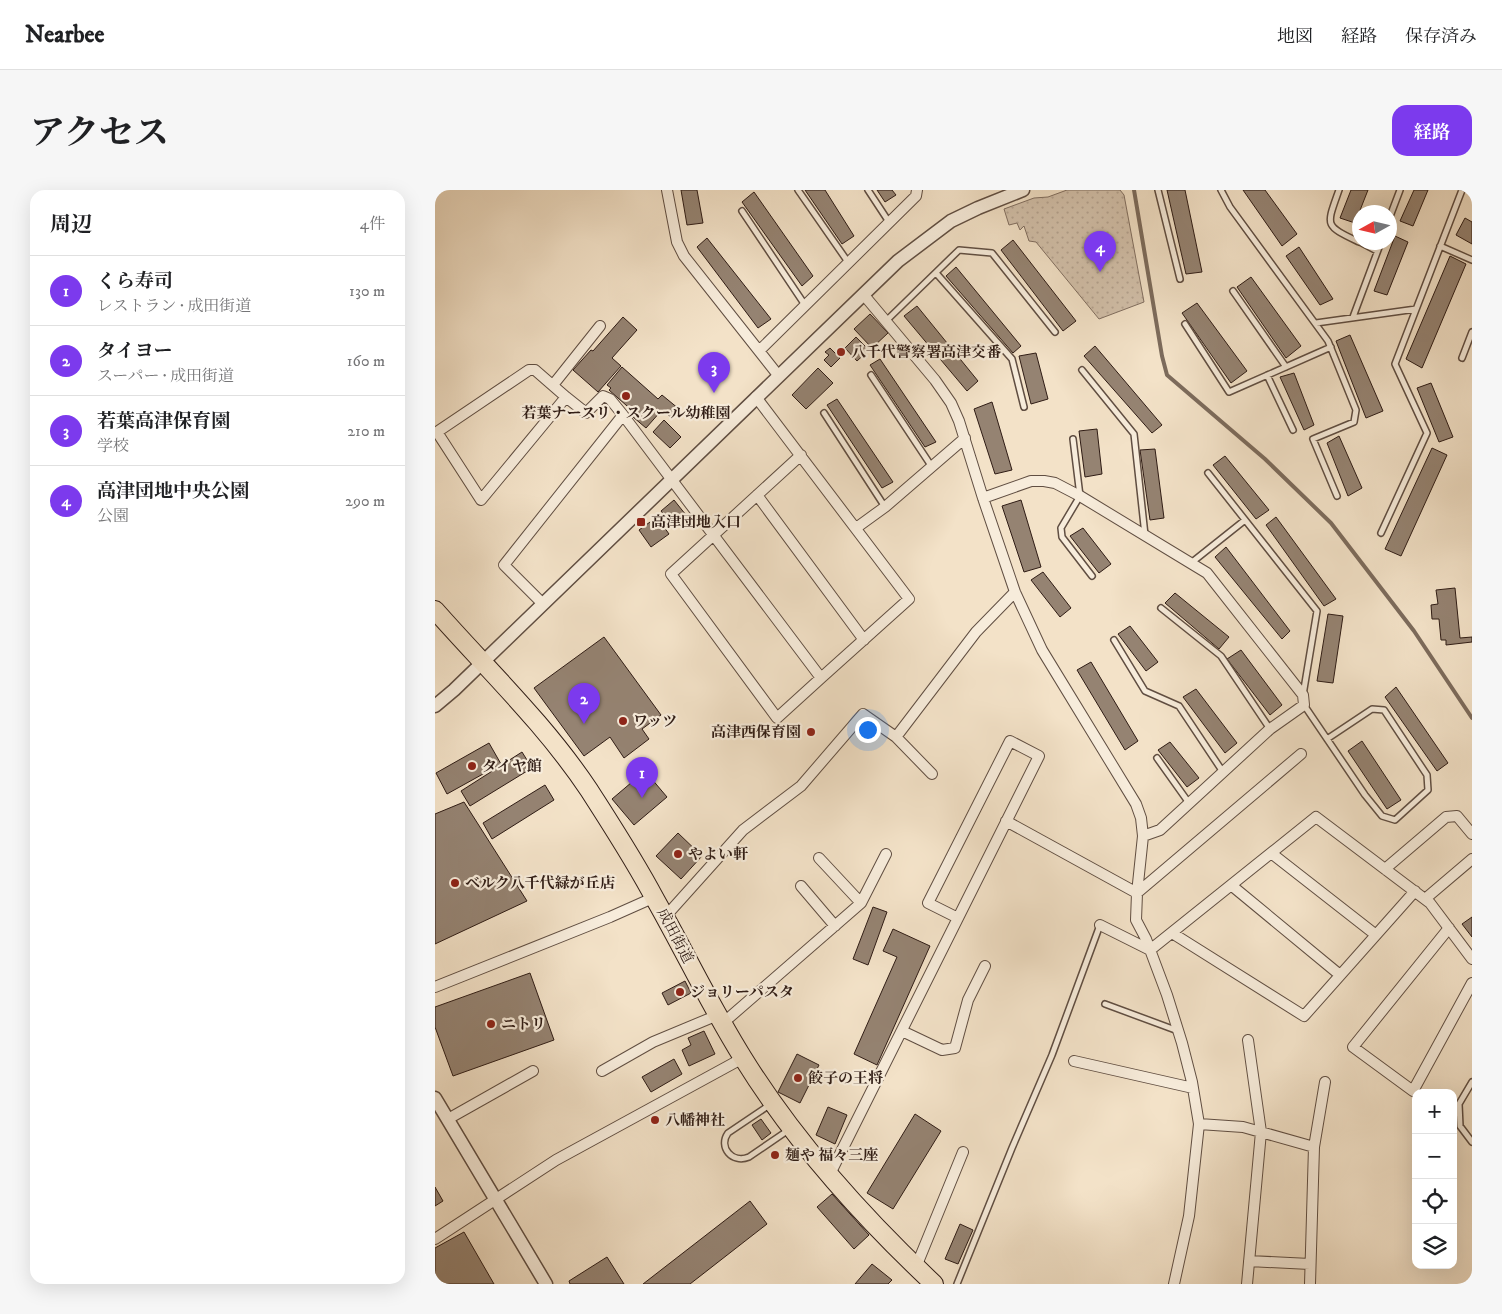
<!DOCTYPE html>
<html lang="ja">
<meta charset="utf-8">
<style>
:root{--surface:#fff;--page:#f6f6f6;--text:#202124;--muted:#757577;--line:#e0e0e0;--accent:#7c3aed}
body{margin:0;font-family:"IM FELL DW Pica","Noto Serif JP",serif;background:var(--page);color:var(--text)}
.controls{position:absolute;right:15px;bottom:15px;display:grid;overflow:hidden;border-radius:10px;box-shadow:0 5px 20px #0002}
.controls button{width:45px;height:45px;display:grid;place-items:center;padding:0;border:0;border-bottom:1px solid var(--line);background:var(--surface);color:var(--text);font:25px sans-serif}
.compass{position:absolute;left:917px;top:15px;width:45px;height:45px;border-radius:50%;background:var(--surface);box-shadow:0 5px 20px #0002;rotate:262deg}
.you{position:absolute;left:432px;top:539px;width:18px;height:18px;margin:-12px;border:4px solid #fff;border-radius:50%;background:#1a73e8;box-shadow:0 0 0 8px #1a73e833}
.badge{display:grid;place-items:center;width:32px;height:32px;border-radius:50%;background:var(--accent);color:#fff;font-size:16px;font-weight:700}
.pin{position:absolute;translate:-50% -41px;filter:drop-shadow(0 1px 2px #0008)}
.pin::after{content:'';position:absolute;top:26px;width:18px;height:15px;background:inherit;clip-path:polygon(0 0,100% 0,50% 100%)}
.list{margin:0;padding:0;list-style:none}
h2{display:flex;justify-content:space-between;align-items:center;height:65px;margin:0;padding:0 20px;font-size:21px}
h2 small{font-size:16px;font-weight:400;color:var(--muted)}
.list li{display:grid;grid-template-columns:32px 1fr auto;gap:15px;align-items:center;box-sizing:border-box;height:70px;padding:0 20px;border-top:1px solid var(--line)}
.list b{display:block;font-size:19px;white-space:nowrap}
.list p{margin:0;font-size:16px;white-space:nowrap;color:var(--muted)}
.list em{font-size:16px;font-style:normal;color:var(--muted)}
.icon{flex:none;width:28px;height:28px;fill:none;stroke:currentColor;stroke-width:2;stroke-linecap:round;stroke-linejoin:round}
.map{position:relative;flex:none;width:1037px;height:1094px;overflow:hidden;border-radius:15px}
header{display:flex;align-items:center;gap:30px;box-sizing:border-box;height:70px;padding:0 25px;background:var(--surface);border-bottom:1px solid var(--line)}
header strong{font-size:24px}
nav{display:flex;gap:28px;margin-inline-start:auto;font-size:18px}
.intro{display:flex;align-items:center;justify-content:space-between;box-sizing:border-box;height:120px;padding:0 30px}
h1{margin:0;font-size:35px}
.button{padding:12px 22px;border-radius:15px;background:var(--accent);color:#fff;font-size:18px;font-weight:700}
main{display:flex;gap:30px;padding:0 30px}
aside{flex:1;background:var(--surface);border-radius:15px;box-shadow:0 5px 20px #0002}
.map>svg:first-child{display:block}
</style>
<header>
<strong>Nearbee</strong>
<nav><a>地図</a><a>経路</a><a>保存済み</a></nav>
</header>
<div class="intro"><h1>アクセス</h1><a class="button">経路</a></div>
<main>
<aside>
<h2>周辺<small>4件</small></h2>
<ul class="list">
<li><span class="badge">1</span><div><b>くら寿司</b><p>レストラン · 成田街道</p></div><em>130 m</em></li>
<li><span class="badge">2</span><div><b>タイヨー</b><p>スーパー · 成田街道</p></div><em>160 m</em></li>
<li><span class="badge">3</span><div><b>若葉高津保育園</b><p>学校</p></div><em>210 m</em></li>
<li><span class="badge">4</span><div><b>高津団地中央公園</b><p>公園</p></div><em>290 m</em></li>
</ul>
</aside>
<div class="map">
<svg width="1037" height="1094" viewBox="0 0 1037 1094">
<defs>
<pattern id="park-dots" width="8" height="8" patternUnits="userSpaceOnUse" patternTransform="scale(1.25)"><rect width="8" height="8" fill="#d2c0aa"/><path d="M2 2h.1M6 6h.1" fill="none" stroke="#b5a491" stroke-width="1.8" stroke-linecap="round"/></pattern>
</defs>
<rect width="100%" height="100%" fill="#f3e2c8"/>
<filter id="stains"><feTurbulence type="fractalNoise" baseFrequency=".004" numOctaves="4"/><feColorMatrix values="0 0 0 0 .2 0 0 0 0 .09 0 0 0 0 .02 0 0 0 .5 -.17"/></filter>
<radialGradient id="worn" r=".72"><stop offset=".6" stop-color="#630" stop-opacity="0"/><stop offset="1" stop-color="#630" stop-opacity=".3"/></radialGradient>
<path fill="url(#park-dots)" stroke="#806e60" d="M632 0H685L689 5 709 112 664 129 601 52 594 51 589 36 585 40 582 33 574 35 569 19 599 8 613 7Z"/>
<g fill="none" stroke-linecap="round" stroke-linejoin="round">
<path stroke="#7c6b5c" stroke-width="4" d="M699 0 727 166 732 185 830 269 896 333 979 441 1037 528"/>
</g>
<path fill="#958372" stroke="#2f1c15" d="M246 0H262L268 33 252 35Z
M370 0H390L419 46 407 54Z
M442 0H457L461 5 450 12Z
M732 0H750L767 82 751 84Z
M808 0H830L862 44 847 56Z
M916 0H933L920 33 905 28Z
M979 0H993L978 36 965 31Z
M319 2 378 86 367 96 307 12Z
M1030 28 1037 32V54L1021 45Z
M960 46 973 52 952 105 939 101Z
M272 48 336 129 323 138 262 57Z
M578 50 641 131 628 141 566 60Z
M864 57 898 109 885 115 851 66Z
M1015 66 1031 74 987 178 971 169Z
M521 77 586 156 578 163 511 86Z
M816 87 866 156 851 168 802 97Z
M762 113 812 181 796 193 747 123Z
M482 116 543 191 532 201 469 126Z
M435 124 453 143 437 158 419 139Z
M188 127 202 140 177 168 186 176 163 202 138 180 156 160 158 161Z
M915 145 948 221 931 228 901 151Z
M421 147 434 160 422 171 410 158Z
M660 156 727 235 717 243 649 166Z
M395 158 405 168 396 177 389 170 394 165 390 162Z
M601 163 613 209 596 214 584 166Z
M445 169 501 252 490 257 435 175Z
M187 177 223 209 227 205 244 219 236 228 230 221 228 223 226 221 211 238 198 227 201 224 174 200 176 198 172 195Z
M383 178 398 193 371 219 357 205Z
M859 183 879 235 869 240 845 187Z
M996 193 1018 247 1004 252 982 198Z
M402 209 458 292 447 298 392 215Z
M557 212 577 280 560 284 539 219Z
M229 230 246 247 235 258 218 242Z
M662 239 667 284 650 287 644 241Z
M904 246 927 298 913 306 892 253Z
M997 258 1012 265 966 366 950 359Z
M720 259 729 328 715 330 705 260Z
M790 266 834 320 821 329 778 275Z
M239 310 251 325 238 336 226 321Z
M586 310 606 377 589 382 567 316Z
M222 327 234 344 216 357 204 340Z
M841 327 901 409 889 416 831 335Z
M648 338 676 374 664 383 635 346Z
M791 357 855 441 847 449 780 367Z
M608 382 636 418 625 427 596 390Z
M1020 398 1025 448 1037 447V452L1011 455V450H1006L1004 429H997L996 415 1003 414 1001 400Z
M740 403 794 447 784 459 730 413Z
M893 424 908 426 898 493 882 491Z
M695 436 723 472 711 481 683 444Z
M169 447 226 525 207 539 214 549 189 568 175 547 149 566 99 498Z
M806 460 847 515 835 525 792 469Z
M656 472 703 551 690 560 642 480Z
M961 497 1013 573 1002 581 950 507Z
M761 499 802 553 790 563 748 507Z
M927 551 966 610 952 619 913 561Z
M735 552 764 588 752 597 723 560Z
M54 553 66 574 12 604 1 583Z
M87 562 97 578 35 616 26 601Z
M210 581 232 607 199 635 177 609Z
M110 595 119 610 57 649 48 633Z
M29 612 92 711 0 754V624Z
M243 643 267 666 246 689 221 666Z
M438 717 452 722 433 775 418 769Z
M1037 727V747L1027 734Z
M458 739 495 756 442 875 419 864 462 767 448 761Z
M95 783 119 850 18 886 0 837V817Z
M250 791 256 803 233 815 227 803Z
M269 841 280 864 254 876 247 860 256 855 253 848Z
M362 864 384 875 365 913 343 902Z
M239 869 247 884 216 902 207 887Z
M393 917 412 925 400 954 381 945Z
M480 924 506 941 458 1019 432 1003Z
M326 929 336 943 327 950 317 935Z
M0 997 8 1011 0 1016Z
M397 1004 434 1045 419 1059 382 1017Z
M315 1011 332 1034 255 1094H208Z
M525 1034 538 1040 523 1074 510 1069Z
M29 1042 59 1094H0V1058Z
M172 1067 189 1094H135L134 1091Z
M437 1074 457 1090 453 1094H420Z"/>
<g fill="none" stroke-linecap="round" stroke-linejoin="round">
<defs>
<path id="service" d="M363 0 413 72
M433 0 454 32
M723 0 745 89
M786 0 795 17 893 151 921 220 919 232 878 249 902 306
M904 0C891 37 889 35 924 52
M307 21 370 115
M954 29 965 0
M925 52 942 61
M1005 56 1037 70
M501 83 577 169 589 217
M798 101 851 177
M918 127 946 52
M451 131 524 60 557 63 620 142
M881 133 981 119
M750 134 794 202 896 157
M1027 168 1037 142
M647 180 699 244 710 345
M436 185 497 277
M832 185 858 240
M389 223 450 317
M638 249 645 306 626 338 627 347 657 386
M773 283 882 421 868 505
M946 343 992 243 960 174 1027 0
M756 373 810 330
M726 418 786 466 835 539
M679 450 710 501 744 516 788 582
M869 515 930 605 947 626 960 630 993 600 992 585 949 520 937 519 892 549
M722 568 754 613
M670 814 743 841
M1037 892 1024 914 1025 936 1037 952
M336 914 293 943C283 957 297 974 314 967L355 939
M522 1094 577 958 617 865 665 735"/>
<path id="minor" d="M232 0 242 52 249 66 343 185
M428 104 500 190 516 213 524 231 548 308 580 402 607 460 701 614 706 628 708 646 725 640 835 539 869 515 868 505 772 383 645 306 620 293 609 291H596L548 308
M324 161 481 6 482 0
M94 180H100L131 207 46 310 2 242Z
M118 195 165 136
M131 207 151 223 168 206 175 209 188 225
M366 265 236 384 342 528 386 488
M322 305 429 450
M421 338 450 317 530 248
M108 414 69 375 188 225 386 488 474 409 321 207
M497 584 461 547 541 442 580 402
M571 631 702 703 866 564
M708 646 702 703 701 730 711 749 732 805 747 853 757 892 764 934 754 1026 739 1094
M836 663 941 745
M950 679 1011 627 1022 626 1037 644
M796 695 905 785
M366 696 400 736
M990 709 1037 669
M426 713 451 664
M230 727 308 640 366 596 428 524 461 547
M665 735 715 760
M1014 738 918 857 978 901 1037 793
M737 743 869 826 980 701
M715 760 881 627 995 713 1037 769
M0 797 175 727 220 707
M288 833 426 713 384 668
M467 841 507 860 520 858 533 810 550 776
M639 871 758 898
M167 881 218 852 283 825
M13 929 98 881
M764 934 808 937 879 957
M395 984 604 566 575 551 493 713 523 728
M0 1049 121 970 308 868
M814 1071 875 1074
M481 1077 528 962
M812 1094 826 942 813 850
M875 1094 879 957 890 892"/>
<path id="tertiary" d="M0 516 19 500 463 71 516 31 543 18 588 0
M0 908 111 1094"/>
<path id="trunk" d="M0 420C52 479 110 534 154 600 177 636 200 671 220 709 250 762 276 817 308 868 358 949 430 1029 499 1094"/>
</defs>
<use href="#service" stroke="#604e42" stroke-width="8"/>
<use href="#minor" stroke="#604e42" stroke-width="12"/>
<use href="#tertiary" stroke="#604e42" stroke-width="15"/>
<use href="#trunk" stroke="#2f1c15" stroke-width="20"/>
<use href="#service" stroke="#f7ecdb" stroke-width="5"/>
<use href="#minor" stroke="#f7ecdb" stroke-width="10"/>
<use href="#tertiary" stroke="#f7ecdb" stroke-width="12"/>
<use href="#trunk" stroke="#f3e2c8" stroke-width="18"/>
</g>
<g fill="#8f2418" stroke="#f7ecdb" stroke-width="2">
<circle cx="406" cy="162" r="5"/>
<circle cx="191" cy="206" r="5"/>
<rect x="201" y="327" width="10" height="10" rx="2.5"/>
<circle cx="188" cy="531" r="5"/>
<circle cx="376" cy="542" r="5"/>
<circle cx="37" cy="576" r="5"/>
<circle cx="243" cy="664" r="5"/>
<circle cx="20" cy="693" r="5"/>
<circle cx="245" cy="802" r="5"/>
<circle cx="56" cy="834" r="5"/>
<circle cx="363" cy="888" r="5"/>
<circle cx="220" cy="930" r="5"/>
<circle cx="340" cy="965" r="5"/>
</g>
<g text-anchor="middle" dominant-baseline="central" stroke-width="4.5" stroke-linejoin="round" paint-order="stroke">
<g font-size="15" font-weight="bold" fill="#2f1c15" stroke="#f7ecdb" text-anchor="start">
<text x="416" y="162">八千代警察署高津交番</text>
<text x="191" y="223" text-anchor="middle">若葉ナースリ・スクール幼稚園</text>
<text x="216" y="332">高津団地入口</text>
<text x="198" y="531">ワッツ</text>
<text x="366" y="542" text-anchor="end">高津西保育園</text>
<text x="47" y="576">タイヤ館</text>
<text x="253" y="664">やよい軒</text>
<text x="30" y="693">ベルク八千代緑が丘店</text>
<text x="255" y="802">ジョリーパスタ</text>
<text x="66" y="834">ニトリ</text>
<text x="373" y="888">餃子の王将</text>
<text x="230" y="930">八幡神社</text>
<text x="350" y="965">麺や 福々三座</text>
</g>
<g font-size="15" fill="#2f1c15" stroke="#f7ecdb">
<text transform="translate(240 746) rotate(62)">成田街道</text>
</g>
</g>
<rect width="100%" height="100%" filter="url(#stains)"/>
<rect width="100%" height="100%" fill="url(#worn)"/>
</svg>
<div class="controls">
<button>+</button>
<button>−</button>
<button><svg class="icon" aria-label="locate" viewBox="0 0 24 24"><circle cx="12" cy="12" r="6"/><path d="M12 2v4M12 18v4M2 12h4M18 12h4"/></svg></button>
<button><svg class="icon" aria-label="layers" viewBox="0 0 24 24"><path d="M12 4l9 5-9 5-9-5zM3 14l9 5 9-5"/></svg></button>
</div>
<svg class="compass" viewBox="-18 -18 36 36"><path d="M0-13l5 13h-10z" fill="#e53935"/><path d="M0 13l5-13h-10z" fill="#757577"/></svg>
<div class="you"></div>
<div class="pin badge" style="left:207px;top:608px">1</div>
<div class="pin badge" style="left:149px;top:534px">2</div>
<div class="pin badge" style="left:279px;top:203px">3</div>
<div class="pin badge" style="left:665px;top:82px">4</div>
</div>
</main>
